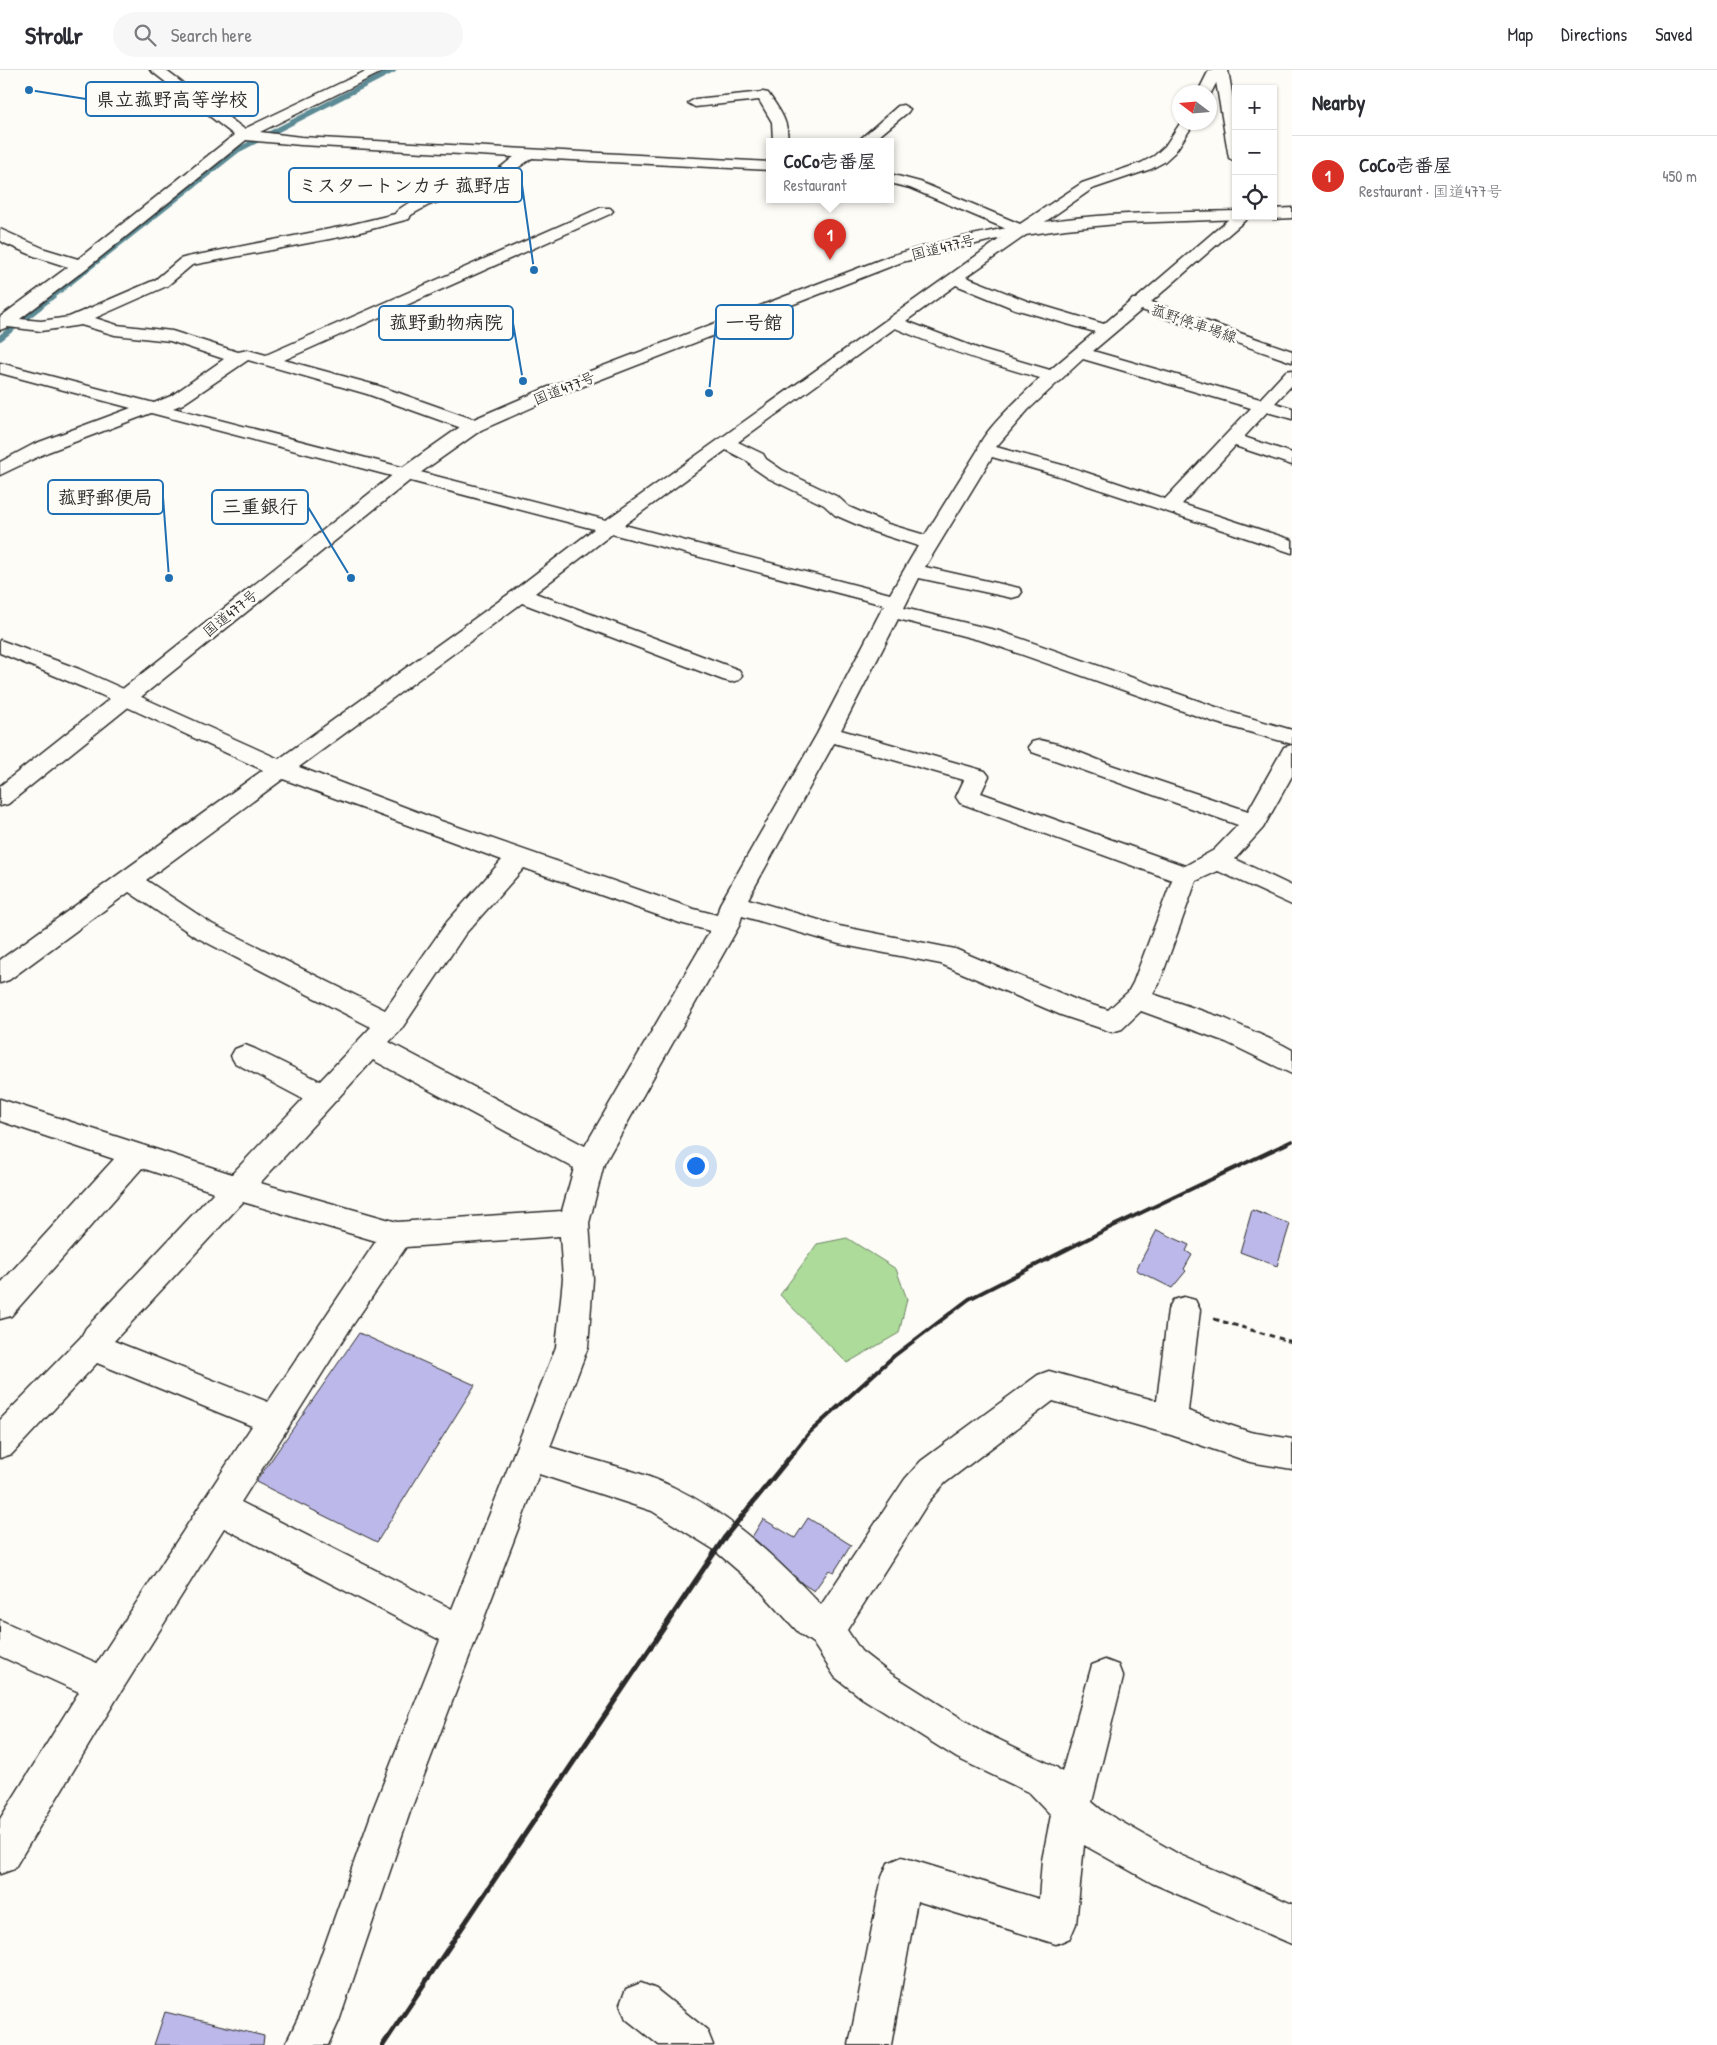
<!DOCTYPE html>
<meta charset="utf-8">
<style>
:root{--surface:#fff;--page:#f7f7f7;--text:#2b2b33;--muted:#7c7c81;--line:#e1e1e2;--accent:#d93025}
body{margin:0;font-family:"Patrick Hand","Klee One",sans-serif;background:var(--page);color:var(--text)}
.controls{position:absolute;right:15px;top:15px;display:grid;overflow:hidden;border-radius:0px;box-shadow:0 1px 4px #0004}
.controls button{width:45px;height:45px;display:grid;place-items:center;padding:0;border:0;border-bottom:1px solid var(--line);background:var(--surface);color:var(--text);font:25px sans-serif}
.compass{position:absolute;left:1172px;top:15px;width:45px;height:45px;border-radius:50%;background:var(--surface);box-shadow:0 1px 4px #0004;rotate:286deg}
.you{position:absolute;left:695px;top:1095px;width:18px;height:18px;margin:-12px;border:4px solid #fff;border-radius:50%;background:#1a73e8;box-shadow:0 0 0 8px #1a73e833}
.badge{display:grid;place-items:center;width:32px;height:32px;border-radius:50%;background:var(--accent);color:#fff;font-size:16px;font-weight:700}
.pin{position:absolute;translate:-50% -41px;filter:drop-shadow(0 1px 2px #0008)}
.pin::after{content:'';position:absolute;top:26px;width:18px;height:15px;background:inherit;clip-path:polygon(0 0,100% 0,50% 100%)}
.popup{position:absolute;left:766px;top:68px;width:128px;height:65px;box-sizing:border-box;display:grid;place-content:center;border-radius:0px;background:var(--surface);filter:drop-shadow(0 1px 4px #0005);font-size:16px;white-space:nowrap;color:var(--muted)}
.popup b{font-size:19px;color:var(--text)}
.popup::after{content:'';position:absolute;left:50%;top:100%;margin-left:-10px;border:10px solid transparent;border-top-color:var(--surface)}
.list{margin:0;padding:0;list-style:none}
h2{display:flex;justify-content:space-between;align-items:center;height:65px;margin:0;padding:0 20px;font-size:21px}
h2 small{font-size:16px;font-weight:400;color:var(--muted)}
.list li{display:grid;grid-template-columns:32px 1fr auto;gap:15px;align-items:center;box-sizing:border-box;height:80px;padding:0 20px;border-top:1px solid var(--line)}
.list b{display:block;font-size:19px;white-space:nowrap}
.list p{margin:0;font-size:16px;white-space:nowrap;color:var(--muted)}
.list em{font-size:16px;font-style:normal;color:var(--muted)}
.icon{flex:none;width:28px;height:28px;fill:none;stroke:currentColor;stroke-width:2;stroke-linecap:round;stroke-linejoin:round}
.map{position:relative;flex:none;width:1292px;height:1975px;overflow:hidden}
header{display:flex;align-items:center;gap:30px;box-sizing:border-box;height:70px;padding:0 25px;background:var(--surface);border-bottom:1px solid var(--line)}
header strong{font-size:24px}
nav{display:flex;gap:28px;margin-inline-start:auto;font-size:18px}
.search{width:350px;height:45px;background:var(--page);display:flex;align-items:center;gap:12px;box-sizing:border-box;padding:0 18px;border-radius:28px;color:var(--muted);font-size:19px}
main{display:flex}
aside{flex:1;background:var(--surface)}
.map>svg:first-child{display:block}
</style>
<header>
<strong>Strollr</strong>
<div class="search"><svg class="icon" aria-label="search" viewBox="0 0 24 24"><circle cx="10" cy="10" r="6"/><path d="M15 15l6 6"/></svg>Search here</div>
<nav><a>Map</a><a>Directions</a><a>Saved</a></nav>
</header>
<main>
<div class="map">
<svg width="1292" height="1975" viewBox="0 0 1292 1975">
<rect width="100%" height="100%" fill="#fdfcf7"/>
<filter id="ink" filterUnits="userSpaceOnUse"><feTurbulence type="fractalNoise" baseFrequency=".02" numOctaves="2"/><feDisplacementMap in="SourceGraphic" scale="10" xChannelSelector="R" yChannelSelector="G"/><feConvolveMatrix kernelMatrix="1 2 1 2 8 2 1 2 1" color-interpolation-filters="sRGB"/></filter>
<g filter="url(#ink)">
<path fill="#addb9a" stroke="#6c8362" d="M847 1168 896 1199 907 1229 899 1263 847 1293 780 1225 817 1174Z"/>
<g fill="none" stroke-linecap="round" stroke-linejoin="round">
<path stroke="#5c8b95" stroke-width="5" d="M38 238 238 80 394 0"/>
<path stroke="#5c8b95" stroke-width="6" d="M0 268 39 237"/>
</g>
<path fill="#bcb9ea" stroke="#2b2b2b" d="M1252 1140 1290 1154 1277 1196 1240 1182Z
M1157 1160 1189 1175 1186 1181 1192 1185 1184 1199 1186 1201 1172 1218 1136 1200Z
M359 1263 475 1315 377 1472 256 1412Z
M808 1448 851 1475 834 1502 829 1500 814 1521 803 1514 752 1467 763 1449 795 1468Z
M165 1942 264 1966 263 1975H154Z"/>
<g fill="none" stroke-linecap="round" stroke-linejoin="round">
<defs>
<path id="minor" d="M150 0H165L244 59 368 0H386L260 62 301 67 770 92V100L532 88 498 112 429 135 411 145 409 149 345 166 192 195 167 216 95 248 117 255 172 261 238 282 248 280 266 285 600 138H610L613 141 610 144 284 290 379 316 481 352 483 356 481 360H467L367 324 248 290 183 334 173 338 606 450 1011 161 910 118 890 113V104L920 112 1020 154 1082 113 1141 93 1154 86 1165 76 1181 52H1195L1175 82 1164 92 1151 99 1092 119 966 207 1027 231 1104 254 1133 229H1145L1147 233 1145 237 1093 281 1260 329 1286 301 1292 300V315L1275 333 1292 338V349L1267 342 1244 367 1292 383V395L1235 376 1182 434 1292 470V483L1059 406 992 387 925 497 1019 518 1022 522 1019 526 1012 528 919 508 904 538 999 561 1233 643 1292 660V674L1217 653 983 571 898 549 841 660 985 701 989 706 981 723 1185 796 1214 780 1238 755 1032 682 1028 677 1032 672 1040 670 1061 675 1111 695 1248 741 1284 677 1292 675V706L1263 758 1235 789 1292 816V835L1218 801 1196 811 1159 914 1153 924 1226 949 1283 975 1292 980V1004L1226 972 1141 941 1122 959 1112 962 1061 945 941 894 839 874 742 846 739 856 604 1094 589 1153 593 1209 588 1277 550 1377C588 1389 638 1400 673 1417 732 1445 777 1489 821 1535L905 1409 921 1391 1038 1305 1049 1301 1157 1331 1168 1240 1173 1230 1184 1227 1195 1230 1200 1240 1188 1341 1250 1362 1292 1369V1399L1250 1392 1171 1365 1053 1331 945 1413 929 1431 847 1560 861 1581 888 1602 983 1662 1056 1697 1062 1702 1092 1595 1105 1590 1118 1595 1123 1608 1092 1732 1104 1742 1180 1785 1292 1834V1874L1152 1813 1084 1775 1076 1854 1070 1868 1056 1874 917 1831 891 1975H849L882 1807 888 1793 902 1787 1039 1829 1042 1790 1051 1745 1030 1723 957 1688 862 1628 835 1607 813 1573 800 1564 757 1517 713 1479 652 1441 539 1404 410 1742 339 1951 328 1975H285L301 1942 372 1742 440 1570 224 1458 117 1628 14 1799 0 1804V1749L79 1622 0 1586V1550L97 1593 252 1356 97 1293 12 1384 0 1388V1350L81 1267 86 1258 214 1122 142 1098 11 1246 0 1249V1214L114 1089 0 1051V1029L232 1104 303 1029 235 993 231 986 235 979 245 975 255 979 320 1011 371 957 194 866 129 822 9 910 0 913V890L263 700 99 624 0 583V570L79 599 279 689 513 521 594 459 151 343 48 382 0 405V392L34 374 131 338 0 303V293L154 333 171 326 224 289 170 271 115 265 81 255 41 261 8 257 0 260V247L68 197 34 186 4 173 0 170V159L45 179 78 189 234 65ZM246 70 301 75 514 87C505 93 496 103 485 107 467 114 403 129 395 144L345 156 187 187 180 189 155 210 69 247 41 251 20 249 87 198ZM956 215 1015 239 1095 262 1050 300 982 280 906 251ZM895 258C943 279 990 294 1040 308 1028 320 978 365 978 380L925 465 888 454 849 437 838 427 782 400 766 389 763 384 738 372ZM1083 289 1251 338 1165 429 1073 398 996 377 1028 340ZM726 380 749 392 752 397 768 408 824 435 835 445 874 462 918 476 890 524 624 455ZM612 464 884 535 817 664 720 834 717 845 694 839 441 751 299 697 522 533 723 610 731 612 739 610 742 605 739 600 535 523ZM834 673 964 710 956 727 960 733 1172 810 1133 913 1128 922 1108 940 1079 931 955 879 839 856 748 829ZM283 709 502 790 447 852 385 940 212 854 146 810ZM524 798 680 853 710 861 585 1076 389 972 400 961 465 864ZM373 990 574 1098 562 1141 397 1152 260 1113ZM243 1132 376 1171 268 1332 114 1271ZM560 1166 563 1209 556 1277 452 1539 241 1432 352 1256 406 1177Z
M1209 0H1223L1210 25V22H1198Z
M763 22 768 23C778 38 790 52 787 71H773L772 52 759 30 695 37 688 33 695 29Z
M903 35 910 39 908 42 873 71H858L898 36Z
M641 1913 656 1919 707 1960 713 1975H659L626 1949 620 1934 626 1919Z"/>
<path id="major" d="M1214 0H1228L1236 46V92L1229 88Z
M1236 143V146H1250L1151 232 1292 281V292L1133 237 1131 233Z"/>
<path id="highway" d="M1292 138V148L1273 149 1267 146H1273V139Z
M1236 141V146H1244L1241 149 1127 153 1066 159 992 170 902 192 558 326 481 360 413 408 8 734 0 736V716L399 400 467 352 546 318 890 186C962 165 1036 150 1110 145 1152 142 1194 142 1236 141Z"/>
</defs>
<use href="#minor" stroke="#2b2b2b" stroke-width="3"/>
<use href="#major" stroke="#2b2b2b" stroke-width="3"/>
<use href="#highway" stroke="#2b2b2b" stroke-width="3"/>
<path stroke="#2b2b2b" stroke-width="3" stroke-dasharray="5.5 4" stroke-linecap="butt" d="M1214 1249 1292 1272"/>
<use href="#minor" fill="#fdfcf7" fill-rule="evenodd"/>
<use href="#major" fill="#fdfcf7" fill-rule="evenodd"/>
<use href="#highway" fill="#fdfcf7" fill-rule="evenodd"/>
<path stroke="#2b2b2b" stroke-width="4" d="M793 1383 809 1363 894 1286 969 1229 1109 1158 1292 1071"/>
<path stroke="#2b2b2b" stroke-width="5" d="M383 1975 725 1467 794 1382"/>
</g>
</g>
<g text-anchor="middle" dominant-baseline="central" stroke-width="5" stroke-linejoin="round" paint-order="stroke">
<g font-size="15" fill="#2b2b2b" stroke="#fdfcf7">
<text transform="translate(943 177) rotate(-14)">国道477号</text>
<text transform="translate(1194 253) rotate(19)">菰野停車場線</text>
<text transform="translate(564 318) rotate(-22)">国道477号</text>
<text transform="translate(230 543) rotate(-39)">国道477号</text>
</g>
</g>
<path fill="none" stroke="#1f6fb2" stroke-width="2" d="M29 20L86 29M534 200L522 115M709 323L716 252M523 311L513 253M169 508L163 427M351 508L308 437"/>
<g fill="#1f6fb2" stroke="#fdfcf7" stroke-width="2">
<circle cx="29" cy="20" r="5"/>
<circle cx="534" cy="200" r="5"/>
<circle cx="709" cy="323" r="5"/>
<circle cx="523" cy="311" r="5"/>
<circle cx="169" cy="508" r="5"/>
<circle cx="351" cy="508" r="5"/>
</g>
<g fill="#fdfcf7" stroke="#1f6fb2" stroke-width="2">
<rect x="86" y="12" width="172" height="34" rx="5"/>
<rect x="289" y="98" width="233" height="34" rx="5"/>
<rect x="716" y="235" width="77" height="34" rx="5"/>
<rect x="379" y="236" width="134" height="34" rx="5"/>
<rect x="48" y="410" width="115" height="34" rx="5"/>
<rect x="212" y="420" width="96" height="34" rx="5"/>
</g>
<g font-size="19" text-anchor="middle" font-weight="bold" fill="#2b2b2b">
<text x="172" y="36">県立菰野高等学校</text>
<text x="405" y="122">ミスタートンカチ 菰野店</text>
<text x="754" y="259">一号館</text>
<text x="446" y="259">菰野動物病院</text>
<text x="105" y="434">菰野郵便局</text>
<text x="260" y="443">三重銀行</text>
</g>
</svg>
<div class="controls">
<button>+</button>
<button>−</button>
<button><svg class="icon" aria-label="locate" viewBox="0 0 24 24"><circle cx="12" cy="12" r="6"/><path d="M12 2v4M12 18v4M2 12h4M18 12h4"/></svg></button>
</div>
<svg class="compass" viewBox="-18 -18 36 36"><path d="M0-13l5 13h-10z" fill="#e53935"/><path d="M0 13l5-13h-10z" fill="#7c7c81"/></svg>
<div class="you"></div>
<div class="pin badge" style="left:830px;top:190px">1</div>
<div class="popup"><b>CoCo壱番屋</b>Restaurant</div>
</div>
<aside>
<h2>Nearby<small></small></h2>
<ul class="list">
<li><span class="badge">1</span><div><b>CoCo壱番屋</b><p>Restaurant · 国道477号</p></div><em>450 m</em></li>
</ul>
</aside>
</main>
